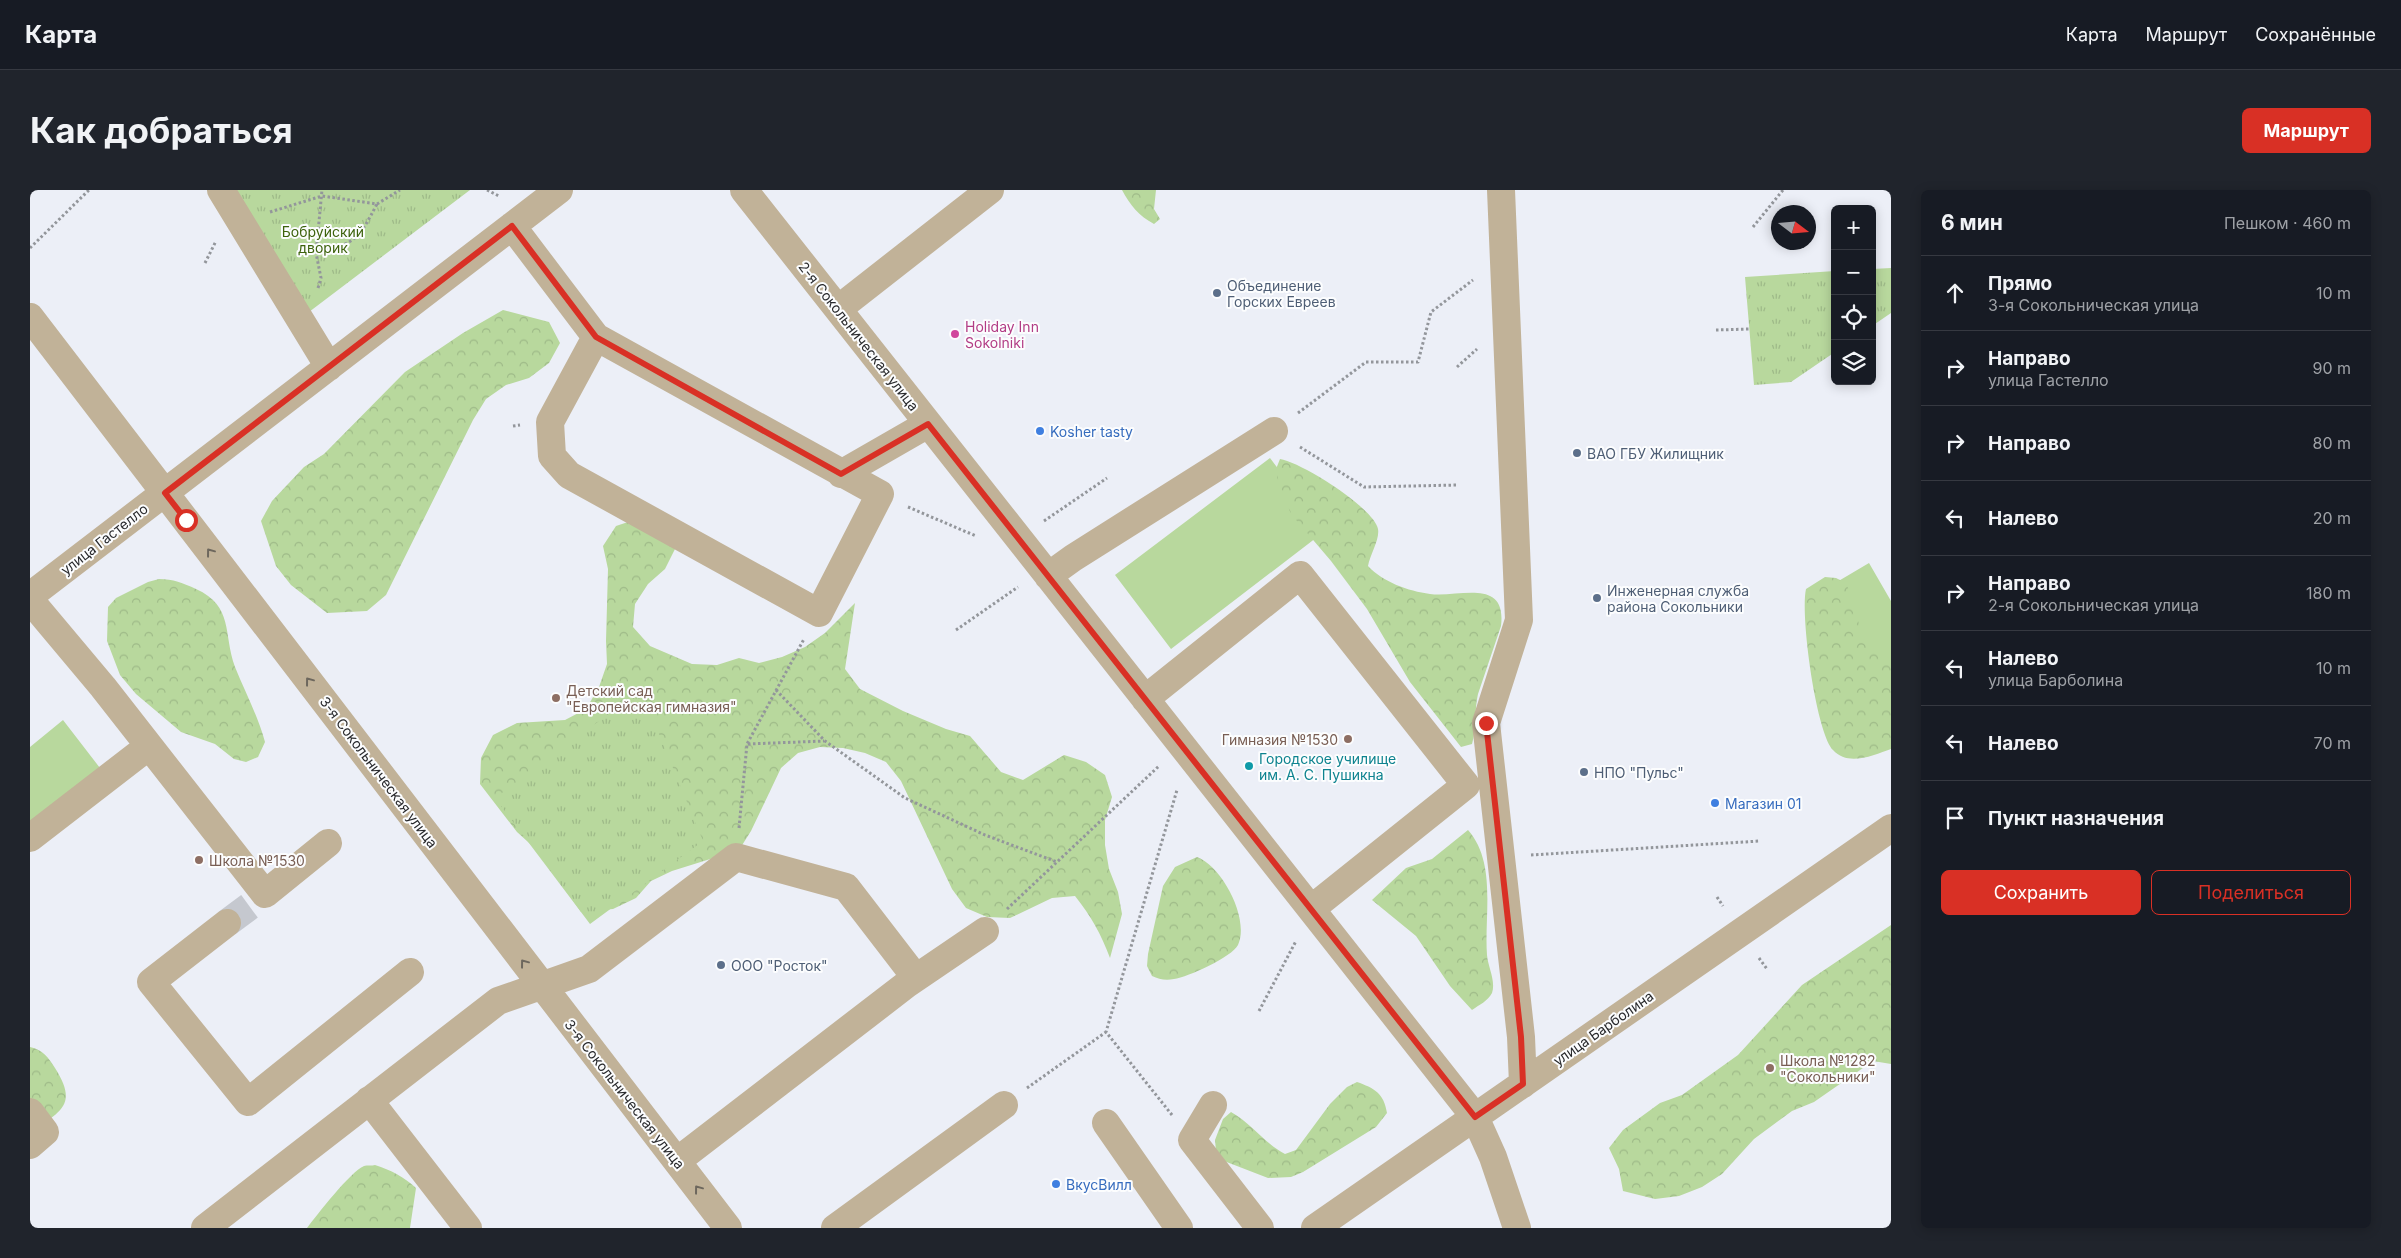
<!DOCTYPE html>
<html lang="ru">
<meta charset="utf-8">
<style>
:root{--surface:#171b24;--page:#20242c;--text:#f1f3f6;--muted:#9ea1a6;--line:#363941;--accent:#d93025}
body{margin:0;font-family:Inter,sans-serif;background:var(--page);color:var(--text)}
.controls{position:absolute;right:15px;top:15px;display:grid;overflow:hidden;border-radius:8px;box-shadow:0 2px 12px #0003}
.controls button{width:45px;height:45px;display:grid;place-items:center;padding:0;border:0;border-bottom:1px solid var(--line);background:var(--surface);color:var(--text);font:25px sans-serif}
.compass{position:absolute;left:1741px;top:15px;width:45px;height:45px;border-radius:50%;background:var(--surface);box-shadow:0 2px 12px #0003;rotate:106deg}
.stop{position:absolute;width:15px;height:15px;margin:-11px;border:4px solid #d93025;border-radius:50%;background:#fff}
.stop.end{background:#d93025;border-color:#fff;box-shadow:0 1px 5px #0008}
.list{margin:0;padding:0;list-style:none}
h2{display:flex;justify-content:space-between;align-items:center;height:65px;margin:0;padding:0 20px;font-size:21px}
h2 small{font-size:16px;font-weight:400;color:var(--muted)}
.list li{display:grid;grid-template-columns:32px 1fr auto;gap:15px;align-items:center;box-sizing:border-box;height:75px;padding:0 20px;border-top:1px solid var(--line)}
.list b{display:block;font-size:19px;white-space:nowrap}
.list p{margin:0;font-size:16px;white-space:nowrap;color:var(--muted)}
.list em{font-size:16px;font-style:normal;color:var(--muted)}
.actions{display:flex;gap:10px;padding:15px 20px}
.actions a{flex:1;padding:11px 0;border:1px solid var(--accent);border-radius:8px;text-align:center;font-size:18px;color:var(--accent)}
.actions .main{background:var(--accent);color:#fff}
.icon{flex:none;width:28px;height:28px;fill:none;stroke:currentColor;stroke-width:2;stroke-linecap:round;stroke-linejoin:round}
.map{position:relative;flex:none;width:1861px;height:1038px;overflow:hidden;border-radius:8px}
header{display:flex;align-items:center;gap:30px;box-sizing:border-box;height:70px;padding:0 25px;background:var(--surface);border-bottom:1px solid var(--line)}
header strong{font-size:24px}
nav{display:flex;gap:28px;margin-inline-start:auto;font-size:18px}
.intro{display:flex;align-items:center;justify-content:space-between;box-sizing:border-box;height:120px;padding:0 30px}
h1{margin:0;font-size:35px}
.button{padding:12px 22px;border-radius:8px;background:var(--accent);color:#fff;font-size:18px;font-weight:700}
main{display:flex;gap:30px;padding:0 30px}
aside{flex:1;background:var(--surface);border-radius:8px;box-shadow:0 2px 12px #0003}
.map>svg:first-child{display:block}
</style>
<header>
<strong>Карта</strong>
<nav><a>Карта</a><a>Маршрут</a><a>Сохранённые</a></nav>
</header>
<div class="intro"><h1>Как добраться</h1><a class="button">Маршрут</a></div>
<main>
<div class="map">
<svg width="1861" height="1038" viewBox="0 0 1861 1038">
<defs>
<pattern id="forest-crowns" width="20" height="18" patternUnits="userSpaceOnUse" patternTransform="scale(1.25)"><rect width="20" height="18" fill="#b8d89d"/><path d="M2 6a3 3 0 1 1 6 0M12 15a3 3 0 1 1 6 0" fill="none" stroke="#9eba88"/></pattern>
<pattern id="park-tufts" width="24" height="20" patternUnits="userSpaceOnUse" patternTransform="scale(1.25)"><rect width="24" height="20" fill="#b8d89d"/><path d="M3 7l-1-3M5 7V3M7 7l1-3M15 17l-1-3M17 17v-4M19 17l1-3" fill="none" stroke="#9eba88"/></pattern>
</defs>
<rect width="100%" height="100%" fill="#eceff7"/>
<path fill="#b8d89d" d="M1240 268 1295 341 1141 459 1085 385Z
M1839 373 1861 411V480L1795 399Z
M33 530 70 578 0 633V557Z"/>
<path fill="url(#forest-crowns)" d="M1092 0H1126L1124 19 1130 29 1124 34C1109 26 1100 15 1092 0Z
M473 120 519 132 530 153 519 173 499 188 476 195 456 209 443 230 356 405 337 421 297 423 261 395 246 376 231 331 242 311 274 277 294 264 375 182 433 143Z
M1250 269C1271 272 1344 318 1348 339 1350 349 1340 365 1338 376 1353 392 1378 401 1400 404 1428 408 1477 387 1471 436L1448 504C1444 521 1447 537 1442 554L1431 557 1380 492 1337 419 1301 371 1261 324 1248 292 1246 279Z
M610 328 645 359 635 379 618 394 605 414 603 437 620 456 662 474 687 475 709 468 729 473 752 467 775 457 795 443 825 413 815 479 830 499 873 521 916 539 940 546 971 582 993 590 1034 565 1056 572 1075 585 1082 607 1075 630V655L1079 679 1088 702 1092 724 1080 768C1071 744 1061 726 1045 706L1022 708 980 728 957 727 936 718 922 699 871 591 856 572 835 563 813 558 790 557 768 563 751 578 721 641 709 660 642 681 621 691 606 708 583 719 551 722 508 661 487 642 450 594 451 568 463 545 487 533 535 530 556 519 569 497 577 474 576 451 578 379 573 356 586 336Z
M1795 387 1806 388 1816 393 1825 416 1830 439 1861 474V559C1844 565 1818 577 1803 560 1786 542 1770 425 1776 399Z
M129 389C143 389 153 393 166 399 204 416 193 444 205 477 215 502 228 526 235 552L228 567 216 572 204 569 185 554 151 542 106 504 90 485 77 451 78 417 86 408 118 392Z
M1438 640C1467 673 1454 725 1457 765 1458 777 1466 791 1462 803 1458 811 1449 815 1442 820L1420 796 1386 746 1342 710 1376 678 1402 669Z
M1167 667C1192 676 1220 729 1208 755 1202 767 1158 787 1144 789 1135 791 1129 789 1122 786L1117 776 1118 764 1133 696 1145 677Z
M1861 735V874L1843 871 1784 912 1762 921 1724 949 1692 984 1672 997 1649 1006 1625 1009 1593 1001 1589 979 1579 958 1593 940 1630 913 1652 905 1708 865 1772 795Z
M0 857C13 860 18 867 25 878 49 916 30 921 0 943Z
M1327 892C1344 898 1354 903 1357 923L1346 937 1273 982 1261 987 1238 988 1194 971 1186 961 1185 950 1193 929 1201 922C1221 933 1234 953 1255 964L1266 960 1300 914 1317 897Z
M345 975C361 980 374 987 386 998L380 1038H277C287 1025 320 982 334 976 337 975 342 976 345 975Z"/>
<path fill="url(#park-tufts)" d="M204 0H440L279 122Z
M1861 78V123L1842 136V79Z
M1805 81V162L1761 192 1724 195 1715 87Z
M611 500 673 651 560 734 465 608Z"/>
<g fill="none" stroke-linecap="round" stroke-linejoin="round">
<path stroke="#c5c8cf" stroke-width="28" stroke-dasharray="28 14" stroke-linecap="butt" d="M197 733 220 716"/>
<path stroke="#93969b" stroke-width="3" stroke-dasharray="2.5 2.5" stroke-linecap="butt" d="M457 0 469 6
M240 22 292 6 347 14 370 0
M1723 37 1753 0
M0 58 59 0
M286 63C326 54 329 48 347 14
M175 73 186 51
M288 98 291 88 286 63 292 0
M1686 140 1720 139
M1427 177 1447 159
M1268 223 1336 172H1388L1401 122 1443 90
M483 236 490 235
M1270 257 1334 297 1428 295
M878 317 946 346
M1014 331 1077 288
M926 440 988 397
M746 500 795 551 875 608 955 645 1027 672
M718 554 794 551
M709 638 717 554 774 449
M1501 665 1730 651
M1687 707 1693 716
M977 719 1129 576
M1729 768 1737 779
M1229 821 1266 751
M997 898 1076 842
M1142 925 1076 842 1147 600"/>
<path stroke="#c1b298" stroke-width="28" d="M191 0 299 177
M714 0 1445 927 1463 967 1487 1038
M1471 0 1489 430 1456 533 1491 847 1493 894
M482 36 566 147 850 304 789 423 539 285 522 266 520 232 566 147
M808 119 960 0
M0 127 698 1038
M811 284 898 234
M1018 386 1043 368 1244 241
M0 406 529 0
M0 410 73 497 235 704 298 653
M1115 509 1270 385 1436 595 1281 719
M0 648 119 556
M197 733 121 792 218 912 380 782
M339 910 438 1038
M1183 915 1162 950 1230 1038
M0 922 15 942 0 955
M1076 933 1149 1038
M647 971 877 794 955 741
M175 1038 468 811 559 779 706 667 816 697 886 788
M805 1038 974 915
M1285 1038 1861 638"/>
</g>
<defs><path id="oneway-chevron" d="M-2-3.5L2.5 0L-2 3.5" fill="none" stroke-width="1.6" stroke-linecap="round" stroke-linejoin="round" transform="scale(1.25)"/></defs>
<g stroke="#6d675d">
<use href="#oneway-chevron" transform="translate(180 362) rotate(-127)"/>
<use href="#oneway-chevron" transform="translate(279 491) rotate(-127)"/>
<use href="#oneway-chevron" transform="translate(494 773) rotate(-127)"/>
<use href="#oneway-chevron" transform="translate(668 999) rotate(-127)"/>
</g>
<g fill="none" stroke-linecap="round" stroke-linejoin="round">
<path stroke="#d93025" stroke-width="6" d="M156 330 135 303 482 36 566 147 811 284 898 234 1445 927 1493 894 1491 847 1456 533"/>
</g>
<g fill="#5c6f8a" stroke="#fcfdfe" stroke-width="2">
<circle cx="1187" cy="103" r="5"/>
<circle cx="1547" cy="263" r="5"/>
<circle cx="1567" cy="408" r="5"/>
<circle cx="1554" cy="582" r="5"/>
<circle cx="691" cy="775" r="5"/>
</g>
<circle fill="#d1479c" stroke="#fcfdfe" stroke-width="2" cx="925" cy="144" r="5"/>
<g fill="#3f7fe0" stroke="#fcfdfe" stroke-width="2">
<circle cx="1010" cy="241" r="5"/>
<circle cx="1685" cy="613" r="5"/>
<circle cx="1026" cy="994" r="5"/>
</g>
<g fill="#8d6e63" stroke="#fcfdfe" stroke-width="2">
<circle cx="526" cy="508" r="5"/>
<circle cx="1318" cy="549" r="5"/>
<circle cx="169" cy="670" r="5"/>
<circle cx="1740" cy="878" r="5"/>
</g>
<circle fill="#0f9aa8" stroke="#fcfdfe" stroke-width="2" cx="1219" cy="576" r="5"/>
<g text-anchor="middle" dominant-baseline="central" stroke-width="4" stroke-linejoin="round" paint-order="stroke">
<g font-size="14" fill="#3d620c" stroke="#fcfdfe">
<text x="293" y="41">Бобруйский<tspan x="293" dy="16">дворик</tspan></text>
</g>
<g font-size="14" fill="#4e5e75" stroke="#fcfdfe" text-anchor="start">
<text x="1197" y="95">Объединение<tspan x="1197" dy="16">Горских Евреев</tspan></text>
<text x="1557" y="263">ВАО ГБУ Жилищник</text>
<text x="1577" y="400">Инженерная служба<tspan x="1577" dy="16">района Сокольники</tspan></text>
<text x="1564" y="582">НПО "Пульс"</text>
<text x="701" y="775">ООО "Росток"</text>
</g>
<g font-size="14" fill="#b23c85" stroke="#fcfdfe" text-anchor="start">
<text x="935" y="136">Holiday Inn<tspan x="935" dy="16">Sokolniki</tspan></text>
</g>
<g font-size="14" fill="#292a2d" stroke="#fcfdfe">
<text transform="translate(829 146) rotate(52)">2-я Сокольническая улица</text>
<text transform="translate(74 349) rotate(-38)">улица Гастелло</text>
<text transform="translate(349 582) rotate(53)">3-я Сокольническая улица</text>
<text transform="translate(1573 838) rotate(-35)">улица Барболина</text>
<text transform="translate(595 904) rotate(52)">3-я Сокольническая улица</text>
</g>
<g font-size="14" fill="#366cbe" stroke="#fcfdfe" text-anchor="start">
<text x="1020" y="241">Kosher tasty</text>
<text x="1695" y="613">Магазин 01</text>
<text x="1036" y="994">ВкусВилл</text>
</g>
<g font-size="14" fill="#785e54" stroke="#fcfdfe" text-anchor="start">
<text x="536" y="500">Детский сад<tspan x="536" dy="16">"Европейская гимназия"</tspan></text>
<text x="1308" y="549" text-anchor="end">Гимназия №1530</text>
<text x="179" y="670">Школа №1530</text>
<text x="1750" y="870">Школа №1282<tspan x="1750" dy="16">"Сокольники"</tspan></text>
</g>
<g font-size="14" fill="#0d838f" stroke="#fcfdfe" text-anchor="start">
<text x="1229" y="568">Городское училище<tspan x="1229" dy="16">им. А. С. Пушикна</tspan></text>
</g>
</g>
</svg>
<div class="controls">
<button>+</button>
<button>−</button>
<button><svg class="icon" aria-label="locate" viewBox="0 0 24 24"><circle cx="12" cy="12" r="6"/><path d="M12 2v4M12 18v4M2 12h4M18 12h4"/></svg></button>
<button><svg class="icon" aria-label="layers" viewBox="0 0 24 24"><path d="M12 4l9 5-9 5-9-5zM3 14l9 5 9-5"/></svg></button>
</div>
<svg class="compass" viewBox="-18 -18 36 36"><path d="M0-13l5 13h-10z" fill="#e53935"/><path d="M0 13l5-13h-10z" fill="#9ea1a6"/></svg>
<div class="stop" style="left:156px;top:330px"></div>
<div class="stop end" style="left:1456px;top:533px"></div>
</div>
<aside>
<h2>6 мин<small>Пешком · 460 m</small></h2>
<ul class="list">
<li><svg class="icon" aria-label="ahead" viewBox="0 0 24 24"><path d="M12 20V5M6 11l6-6 6 6"/></svg><div><b>Прямо</b><p>3-я Сокольническая улица</p></div><em>10 m</em></li>
<li><svg class="icon" aria-label="right" viewBox="0 0 24 24"><path d="M7 20v-9h11M14 6l5 5-5 5"/></svg><div><b>Направо</b><p>улица Гастелло</p></div><em>90 m</em></li>
<li><svg class="icon" aria-label="right" viewBox="0 0 24 24"><path d="M7 20v-9h11M14 6l5 5-5 5"/></svg><div><b>Направо</b></div><em>80 m</em></li>
<li><svg class="icon" aria-label="left" viewBox="0 0 24 24"><path d="M17 20v-9H6M10 6l-5 5 5 5"/></svg><div><b>Налево</b></div><em>20 m</em></li>
<li><svg class="icon" aria-label="right" viewBox="0 0 24 24"><path d="M7 20v-9h11M14 6l5 5-5 5"/></svg><div><b>Направо</b><p>2-я Сокольническая улица</p></div><em>180 m</em></li>
<li><svg class="icon" aria-label="left" viewBox="0 0 24 24"><path d="M17 20v-9H6M10 6l-5 5 5 5"/></svg><div><b>Налево</b><p>улица Барболина</p></div><em>10 m</em></li>
<li><svg class="icon" aria-label="left" viewBox="0 0 24 24"><path d="M17 20v-9H6M10 6l-5 5 5 5"/></svg><div><b>Налево</b></div><em>70 m</em></li>
<li><svg class="icon" aria-label="arrive" viewBox="0 0 24 24"><path d="M6 21V4h12l-3 4 3 4H6"/></svg><div><b>Пункт назначения</b></div></li>
</ul>
<div class="actions"><a class="main">Сохранить</a><a>Поделиться</a></div>
</aside>
</main>
